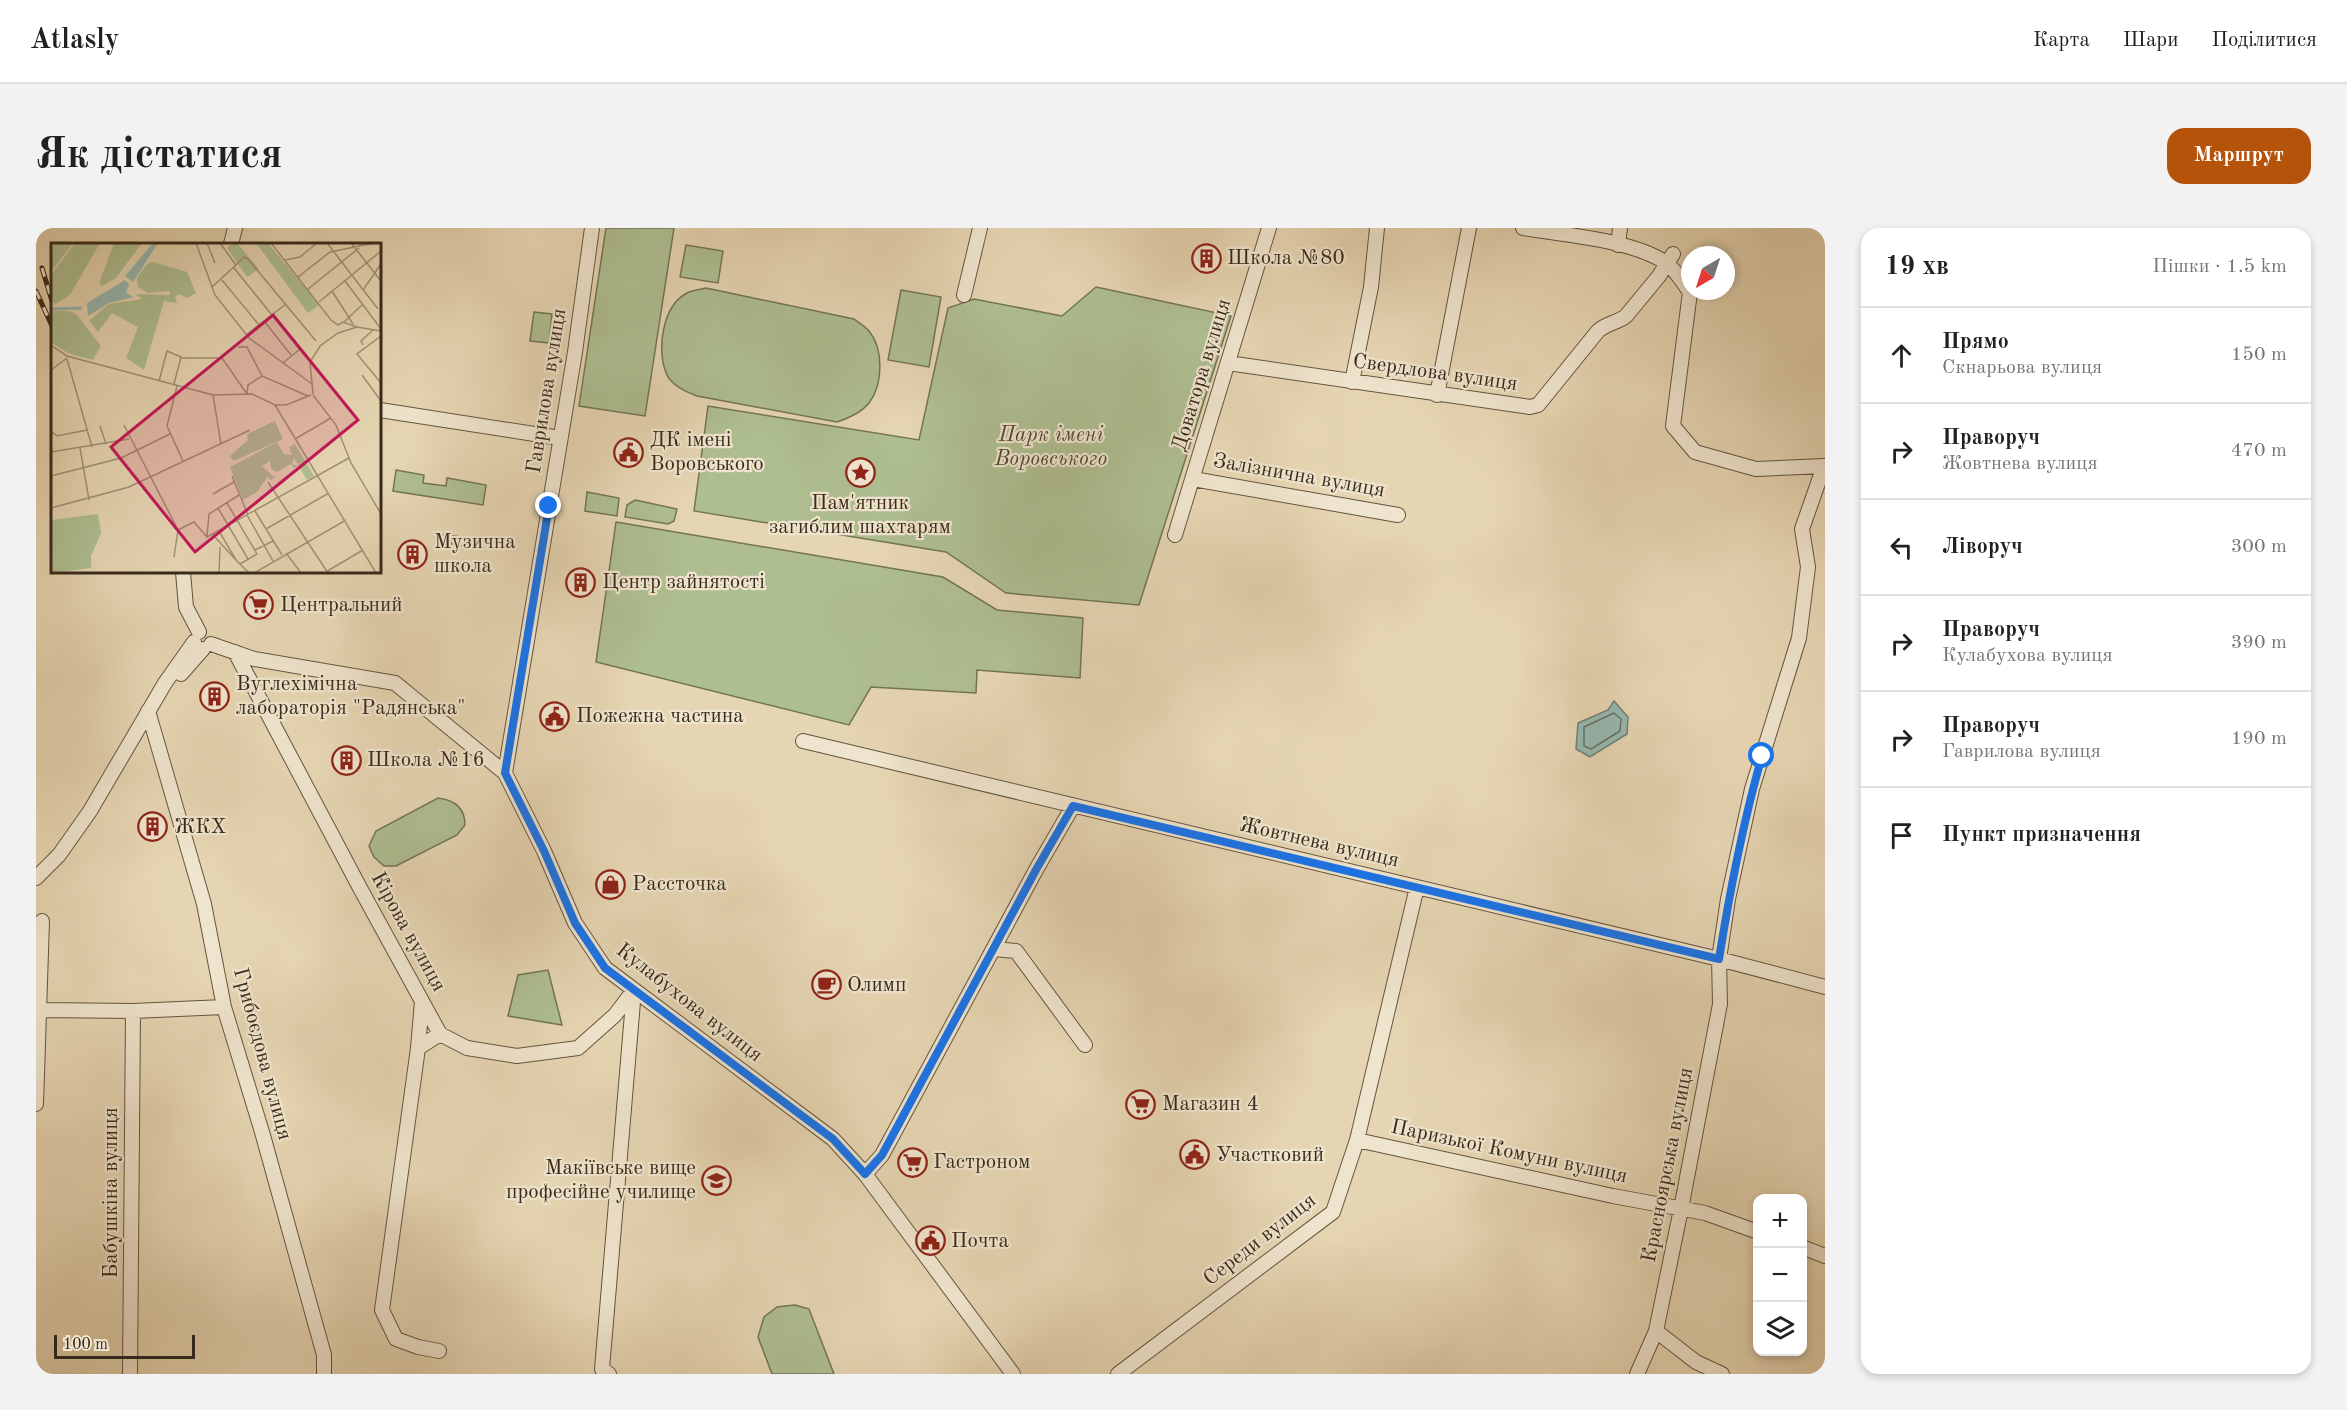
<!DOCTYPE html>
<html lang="uk">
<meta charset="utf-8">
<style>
:root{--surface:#fff;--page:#f2f2f2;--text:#202124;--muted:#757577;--line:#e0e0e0;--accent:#b45309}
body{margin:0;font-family:"Old Standard TT",serif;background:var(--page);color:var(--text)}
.controls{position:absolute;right:18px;bottom:18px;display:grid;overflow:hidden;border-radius:12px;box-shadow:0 3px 9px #0003}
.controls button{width:54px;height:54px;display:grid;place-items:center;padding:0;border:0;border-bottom:2px solid var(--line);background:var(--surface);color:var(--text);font:30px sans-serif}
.compass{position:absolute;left:1645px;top:18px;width:54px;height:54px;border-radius:50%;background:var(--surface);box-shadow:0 3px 9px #0003;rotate:219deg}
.scale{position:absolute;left:18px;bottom:15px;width:141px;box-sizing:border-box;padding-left:6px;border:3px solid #382a1a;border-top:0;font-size:16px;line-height:21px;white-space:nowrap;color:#382a1a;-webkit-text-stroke:4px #efe4cd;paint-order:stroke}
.stop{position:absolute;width:18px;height:18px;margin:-14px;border:4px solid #1a73e8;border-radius:50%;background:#fff}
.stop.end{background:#1a73e8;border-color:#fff;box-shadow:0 2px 6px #0008}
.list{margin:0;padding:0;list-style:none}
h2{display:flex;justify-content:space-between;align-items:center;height:78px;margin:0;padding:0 24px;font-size:26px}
h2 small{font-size:20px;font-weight:400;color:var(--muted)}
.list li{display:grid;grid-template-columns:39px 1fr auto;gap:18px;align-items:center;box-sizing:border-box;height:96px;padding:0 24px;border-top:2px solid var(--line)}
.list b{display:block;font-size:22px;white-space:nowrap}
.list p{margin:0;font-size:20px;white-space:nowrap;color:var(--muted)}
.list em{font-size:20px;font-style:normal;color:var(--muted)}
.icon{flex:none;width:33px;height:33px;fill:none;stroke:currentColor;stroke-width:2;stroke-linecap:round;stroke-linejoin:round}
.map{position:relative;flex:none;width:1789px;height:1146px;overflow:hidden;border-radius:18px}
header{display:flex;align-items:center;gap:36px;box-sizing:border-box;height:84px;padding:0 30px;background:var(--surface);border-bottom:2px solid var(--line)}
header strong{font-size:28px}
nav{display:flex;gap:33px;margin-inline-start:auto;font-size:21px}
.intro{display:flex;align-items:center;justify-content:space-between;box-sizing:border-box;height:144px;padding:0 36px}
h1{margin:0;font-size:42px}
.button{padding:15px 27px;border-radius:18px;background:var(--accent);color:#fff;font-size:21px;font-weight:700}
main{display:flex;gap:36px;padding:0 36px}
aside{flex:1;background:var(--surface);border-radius:18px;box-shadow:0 3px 9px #0003}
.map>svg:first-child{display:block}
</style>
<header>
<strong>Atlasly</strong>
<nav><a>Карта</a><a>Шари</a><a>Поділитися</a></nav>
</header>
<div class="intro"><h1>Як дістатися</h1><a class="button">Маршрут</a></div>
<main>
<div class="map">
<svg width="1789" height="1146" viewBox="0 0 1789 1146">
<rect width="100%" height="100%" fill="#e6d5b2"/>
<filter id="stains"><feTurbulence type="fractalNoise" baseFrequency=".00333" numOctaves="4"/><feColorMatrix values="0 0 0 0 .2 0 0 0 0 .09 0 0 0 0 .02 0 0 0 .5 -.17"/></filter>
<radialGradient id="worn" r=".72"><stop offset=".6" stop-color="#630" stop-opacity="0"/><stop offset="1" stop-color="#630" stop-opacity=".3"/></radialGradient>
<path fill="#aebe91" stroke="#737456" stroke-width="1.5" d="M570 0H638L609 188 543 178Z
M650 17 687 23 682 55 644 49Z
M1060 59 1195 88 1103 377 970 365 910 324 658 283 672 178 883 212 912 80 938 71 1026 88Z
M670 60 818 91C823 95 829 98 833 103 848 121 847 157 833 175 825 185 813 190 801 194L661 168C651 164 636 158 631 147 620 123 626 78 651 65 656 62 664 62 670 60Z
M865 62 905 69 893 139 852 132Z
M498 84 516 86 513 115 494 113Z
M360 242 388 247 387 255 410 258 411 250 450 257 447 277 357 263Z
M551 264 583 270 581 288 549 283Z
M599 272 641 281 638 293 632 296 589 289 591 277Z
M580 294 907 349 961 382 1047 390 1044 450 941 442 940 465 835 459 813 497 560 434Z
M408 306 437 311 436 320 407 314Z
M402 570C419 572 429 580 429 597L421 607 360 638H348L338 629 333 618 340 603Z
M512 742 526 797 472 788 482 747Z
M759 1077 773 1081 798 1146H736L722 1109 728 1089 741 1079Z"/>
<path fill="#97b8b1" stroke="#717f75" stroke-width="1.5" d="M1578 473 1592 489 1591 506 1554 529 1540 521 1542 495 1572 482Z"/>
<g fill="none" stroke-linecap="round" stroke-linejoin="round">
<path stroke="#687166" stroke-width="1.5" d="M1578 485 1585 491 1584 503 1555 521 1548 518V499Z"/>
<defs>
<path id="minor" d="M1487 0C1527 7 1598 12 1630 35 1640 42 1647 55 1654 64L1637 198 1659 224 1720 241 1788 238 1766 301 1772 339 1763 410 1716 561 1692 671 1683 731 1684 776 1645 981 1620 1103 1601 1146
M195 16 199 0
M1582 17 1584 0
M928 67 944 0
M1192 135 1494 179 1502 177 1562 103C1571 95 1581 95 1590 88L1623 48 1637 26
M1316 154 1335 59 1341 0
M1401 167 1433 0
M344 182 524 210
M1157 251 1362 287
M1139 307 1233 0
M147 344 150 379 163 404
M175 416 218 431 359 455 469 545 508 623 539 695 569 740 797 911 829 946 977 1146
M199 424 324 660 404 806 431 820 481 828 542 820 579 787 598 762
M145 446 167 421
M112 483 168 676 188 779 226 904 288 1127V1146
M767 513 1683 731 1789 759
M469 545 539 124 556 0
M0 650 23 627 54 583 129 455 158 414
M957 721 980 723 1049 817
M4 782 97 783 188 779
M382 820 386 773
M0 876 6 693
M1321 912 1577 968 1669 985 1722 1004
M829 946 846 927 1001 640 1037 578
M1766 1019 1789 1028
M1620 1103 1660 1134 1686 1146
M403 1123 382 1119 360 1111 346 1082 382 820 404 806
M94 1146 97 783
M573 1146 566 1141 598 762
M1082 1146 1297 984 1321 912 1381 659"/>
</defs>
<use href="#minor" stroke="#645540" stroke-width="16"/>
<use href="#minor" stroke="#efe4cd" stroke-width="14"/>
<defs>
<path id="rail" d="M6 40 16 73
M0 63 16 98"/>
</defs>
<use href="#rail" stroke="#382a1a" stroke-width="5"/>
<use href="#rail" stroke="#efe4cd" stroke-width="3" stroke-dasharray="9" stroke-linecap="butt"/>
</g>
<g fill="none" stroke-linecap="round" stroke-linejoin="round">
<path stroke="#1a73e8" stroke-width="8" d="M513 278 469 545 508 623 539 695 569 740 797 911 829 946 846 927 1001 640 1037 578 1683 731C1694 662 1707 594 1726 528"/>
</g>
<defs>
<symbol id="building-ring" viewBox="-11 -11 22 22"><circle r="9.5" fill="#efe4cd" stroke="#8f2418" stroke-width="1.5"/><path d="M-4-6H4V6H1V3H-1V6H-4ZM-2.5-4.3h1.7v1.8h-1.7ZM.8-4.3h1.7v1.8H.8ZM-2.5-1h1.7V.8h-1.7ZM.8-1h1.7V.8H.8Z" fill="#8f2418"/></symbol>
<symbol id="civic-ring" viewBox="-11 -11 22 22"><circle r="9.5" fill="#efe4cd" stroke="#8f2418" stroke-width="1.5"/><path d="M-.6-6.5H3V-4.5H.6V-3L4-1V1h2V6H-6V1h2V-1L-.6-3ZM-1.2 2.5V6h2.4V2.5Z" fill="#8f2418"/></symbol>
<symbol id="sight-ring" viewBox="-11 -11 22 22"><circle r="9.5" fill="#efe4cd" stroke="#8f2418" stroke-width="1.5"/><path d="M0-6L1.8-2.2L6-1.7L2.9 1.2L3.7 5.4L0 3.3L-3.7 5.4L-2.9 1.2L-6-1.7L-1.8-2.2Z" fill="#8f2418"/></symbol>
<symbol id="supermarket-ring" viewBox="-11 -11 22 22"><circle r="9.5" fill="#efe4cd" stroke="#8f2418" stroke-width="1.5"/><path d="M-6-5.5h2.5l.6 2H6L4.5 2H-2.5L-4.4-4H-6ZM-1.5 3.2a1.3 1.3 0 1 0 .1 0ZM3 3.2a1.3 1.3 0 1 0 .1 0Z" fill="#8f2418"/></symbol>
<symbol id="shop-ring" viewBox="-11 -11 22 22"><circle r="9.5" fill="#efe4cd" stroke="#8f2418" stroke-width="1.5"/><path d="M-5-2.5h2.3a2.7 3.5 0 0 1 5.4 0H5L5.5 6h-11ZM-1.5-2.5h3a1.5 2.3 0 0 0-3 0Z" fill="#8f2418"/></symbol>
<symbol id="cafe-ring" viewBox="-11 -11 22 22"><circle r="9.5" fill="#efe4cd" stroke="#8f2418" stroke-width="1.5"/><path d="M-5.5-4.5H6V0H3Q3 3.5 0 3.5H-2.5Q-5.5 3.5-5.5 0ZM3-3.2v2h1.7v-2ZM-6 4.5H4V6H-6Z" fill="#8f2418"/></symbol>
<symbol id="university-ring" viewBox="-11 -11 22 22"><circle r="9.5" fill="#efe4cd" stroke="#8f2418" stroke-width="1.5"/><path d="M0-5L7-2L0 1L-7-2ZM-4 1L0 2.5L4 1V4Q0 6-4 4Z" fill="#8f2418"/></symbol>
</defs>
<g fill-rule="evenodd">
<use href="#building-ring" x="1154" y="14" width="33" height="33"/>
<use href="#civic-ring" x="576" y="208" width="33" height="33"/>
<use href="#sight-ring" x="808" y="228" width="33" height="33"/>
<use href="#building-ring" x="360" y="310" width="33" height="33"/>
<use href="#building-ring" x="528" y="338" width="33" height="33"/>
<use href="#supermarket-ring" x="206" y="360" width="33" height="33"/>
<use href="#building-ring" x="162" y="452" width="33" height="33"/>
<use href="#civic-ring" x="502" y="472" width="33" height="33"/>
<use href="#building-ring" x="294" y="516" width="33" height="33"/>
<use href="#building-ring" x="100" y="582" width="33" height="33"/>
<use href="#shop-ring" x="558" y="640" width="33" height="33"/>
<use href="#cafe-ring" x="774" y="740" width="33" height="33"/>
<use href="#supermarket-ring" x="1088" y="860" width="33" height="33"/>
<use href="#civic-ring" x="1142" y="910" width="33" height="33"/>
<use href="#supermarket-ring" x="860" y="918" width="33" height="33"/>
<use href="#university-ring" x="664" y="936" width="33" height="33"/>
<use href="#civic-ring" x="878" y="996" width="33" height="33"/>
</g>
<g text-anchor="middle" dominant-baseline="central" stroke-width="4.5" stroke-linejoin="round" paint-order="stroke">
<g font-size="21" fill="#382a1a" stroke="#efe4cd" text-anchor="start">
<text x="1191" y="30">Школа №80</text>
<text x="614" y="212">ДК імені<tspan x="614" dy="24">Воровського</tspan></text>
<text x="824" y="275" text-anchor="middle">Пам'ятник<tspan x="824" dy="24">загиблим шахтарям</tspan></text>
<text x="398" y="314">Музична<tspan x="398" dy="24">школа</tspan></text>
<text x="566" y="354">Центр зайнятості</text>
<text x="244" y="377">Центральний</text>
<text x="200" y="456">Вуглехімічна<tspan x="200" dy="24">лабораторія "Радянська"</tspan></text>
<text x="540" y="488">Пожежна частина</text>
<text x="331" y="532">Школа №16</text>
<text x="138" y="599">ЖКХ</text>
<text x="596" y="656">Рассточка</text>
<text x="811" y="757">Олимп</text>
<text x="1126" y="876">Магазин 4</text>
<text x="1180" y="927">Участковий</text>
<text x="897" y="934">Гастроном</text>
<text x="660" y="940" text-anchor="end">Макіївське вище<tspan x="660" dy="24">професійне училище</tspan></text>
<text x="915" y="1013">Почта</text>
</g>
<g font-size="21" fill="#382a1a" stroke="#efe4cd">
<text transform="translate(1399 145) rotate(8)">Свердлова вулиця</text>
<text transform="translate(1166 147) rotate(-73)">Доватора вулиця</text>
<text transform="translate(511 163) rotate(-81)">Гаврилова вулиця</text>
<text transform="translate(1263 248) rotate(10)">Залізнична вулиця</text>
<text transform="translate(1283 615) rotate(13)">Жовтнева вулиця</text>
<text transform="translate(372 704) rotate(61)">Кірова вулиця</text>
<text transform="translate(653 775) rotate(38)">Кулабухова вулиця</text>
<text transform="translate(226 826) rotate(75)">Грибоєдова вулиця</text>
<text transform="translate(1473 924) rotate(12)">Паризької Комуни вулиця</text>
<text transform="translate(1632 937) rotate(-79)">Красноярська вулиця</text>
<text transform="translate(75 965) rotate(-90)">Бабушкіна вулиця</text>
<text transform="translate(1224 1012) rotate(-38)">Середи вулиця</text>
</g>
<g font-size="21" font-style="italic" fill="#504832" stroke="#efe4cd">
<text x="1015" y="207">Парк імені<tspan x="1015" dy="24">Воровського</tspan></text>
</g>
</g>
<g transform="translate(15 15)">
<rect width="330" height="330" fill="#e6d5b2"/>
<path d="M0 0H22L0 29ZM24 0H49L19 52 4 61 0 57V32ZM63 0H91L65 35 51 43 48 40ZM182 0H186L208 26 196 34 176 5ZM205 0H217L268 62 257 70ZM102 19 136 29 145 50 136 55 128 51 124 54 126 60 113 58 93 127 75 115 87 84 61 70 47 89 38 78 58 61 91 56 84 51 119 52 118 48 97 50 87 44 86 35 96 21ZM0 68H19L26 72 50 103 42 117 17 110 0 99ZM224 178 232 196 183 218 179 213 197 197 196 191ZM226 199 233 211 241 212 238 204 244 201 263 233 256 237 243 215 241 221 247 223 243 225 240 221 226 229 220 226 219 218 211 223 224 235 219 237 217 233 206 249 192 257 179 224ZM47 271 50 290 40 313V325L0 330V277Z" fill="#aebe91"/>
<path d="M102 0H107L82 39 74 33ZM74 37 78 41 75 50 83 54 58 60 37 73 36 60Z" fill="#97b8b1"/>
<path fill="none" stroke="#97b8b1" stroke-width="3" d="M0 66 31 65"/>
<path fill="none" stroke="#a09175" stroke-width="1.5" d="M145 0 164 52 198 95 261 141M156 0 164 20M220 0 280 77 287 82 292 79 306 84M276 0 327 66M300 0 330 38M234 17 249 14 266 0M185 22 193 14 197 16 265 98M183 25 255 114M247 34 279 9 323 0M171 37 208 82M294 38 330 86M161 44 185 22 169 0M257 46 308 5M312 47 330 21M281 48 302 81M268 59 330 8M213 78 240 112M293 79 311 62M195 92 235 61M330 93 306 111 330 140M0 102 16 113 162 152 201 151 224 162H235L260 152M312 102 310 98 322 87M187 104H196L211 133M129 115H171L196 151M16 116 41 204M232 120 249 106M0 127 16 115M311 132 330 158M108 138 116 108 130 114 123 141M126 143 116 183 132 218M196 151 197 142 211 133 257 153M262 151 259 119 269 103 287 90 306 84 330 88M162 152 170 201M262 152 285 182 300 220 330 271M224 162 325 330M73 182 127 287 143 279 156 294 298 215M49 183 55 201M0 188 6 193 36 187M244 196 280 175M29 205 38 257M0 209 78 196M0 233 70 215 119 191M181 233 197 272M217 239 277 330M162 251 183 239M176 260 206 311 189 321M0 265 78 244 199 187M167 265 197 316M204 268 231 312M196 272 222 318M215 286 278 250M168 288 185 317 198 330M162 292 184 316M156 293 158 271 188 252M204 307 222 298M235 310 250 330M123 314 127 287M168 330 169 304M203 330 295 277M273 330 312 307"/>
<path fill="#c2185b" fill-opacity="0.15" stroke="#c2185b" stroke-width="3" d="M222 72 307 177 144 309 60 204Z"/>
<rect width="330" height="330" fill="none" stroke="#382a1a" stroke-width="3"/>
</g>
<rect width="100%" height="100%" filter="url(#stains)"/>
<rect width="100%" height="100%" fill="url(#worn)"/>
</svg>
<div class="controls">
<button>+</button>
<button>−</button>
<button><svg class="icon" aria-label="layers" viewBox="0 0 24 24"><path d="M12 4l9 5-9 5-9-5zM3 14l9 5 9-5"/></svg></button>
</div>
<svg class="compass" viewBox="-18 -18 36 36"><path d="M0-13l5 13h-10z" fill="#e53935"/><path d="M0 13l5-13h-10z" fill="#757577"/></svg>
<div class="scale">100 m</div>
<div class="stop" style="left:1726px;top:528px"></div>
<div class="stop end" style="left:513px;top:278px"></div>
</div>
<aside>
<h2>19 хв<small>Пішки · 1.5 km</small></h2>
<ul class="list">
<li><svg class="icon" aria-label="ahead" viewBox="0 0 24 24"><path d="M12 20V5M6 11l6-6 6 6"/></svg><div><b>Прямо</b><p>Скнарьова вулиця</p></div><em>150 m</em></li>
<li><svg class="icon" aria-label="right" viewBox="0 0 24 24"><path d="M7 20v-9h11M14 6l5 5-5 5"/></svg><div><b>Праворуч</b><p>Жовтнева вулиця</p></div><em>470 m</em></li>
<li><svg class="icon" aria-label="left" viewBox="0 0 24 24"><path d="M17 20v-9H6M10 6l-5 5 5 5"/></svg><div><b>Ліворуч</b></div><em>300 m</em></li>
<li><svg class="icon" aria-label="right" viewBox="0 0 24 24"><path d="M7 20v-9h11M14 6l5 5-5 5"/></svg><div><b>Праворуч</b><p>Кулабухова вулиця</p></div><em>390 m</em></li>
<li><svg class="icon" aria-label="right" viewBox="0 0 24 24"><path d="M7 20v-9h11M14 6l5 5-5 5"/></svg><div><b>Праворуч</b><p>Гаврилова вулиця</p></div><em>190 m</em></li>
<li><svg class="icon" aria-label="arrive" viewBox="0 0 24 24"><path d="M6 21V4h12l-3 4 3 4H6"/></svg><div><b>Пункт призначення</b></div></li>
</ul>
</aside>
</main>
